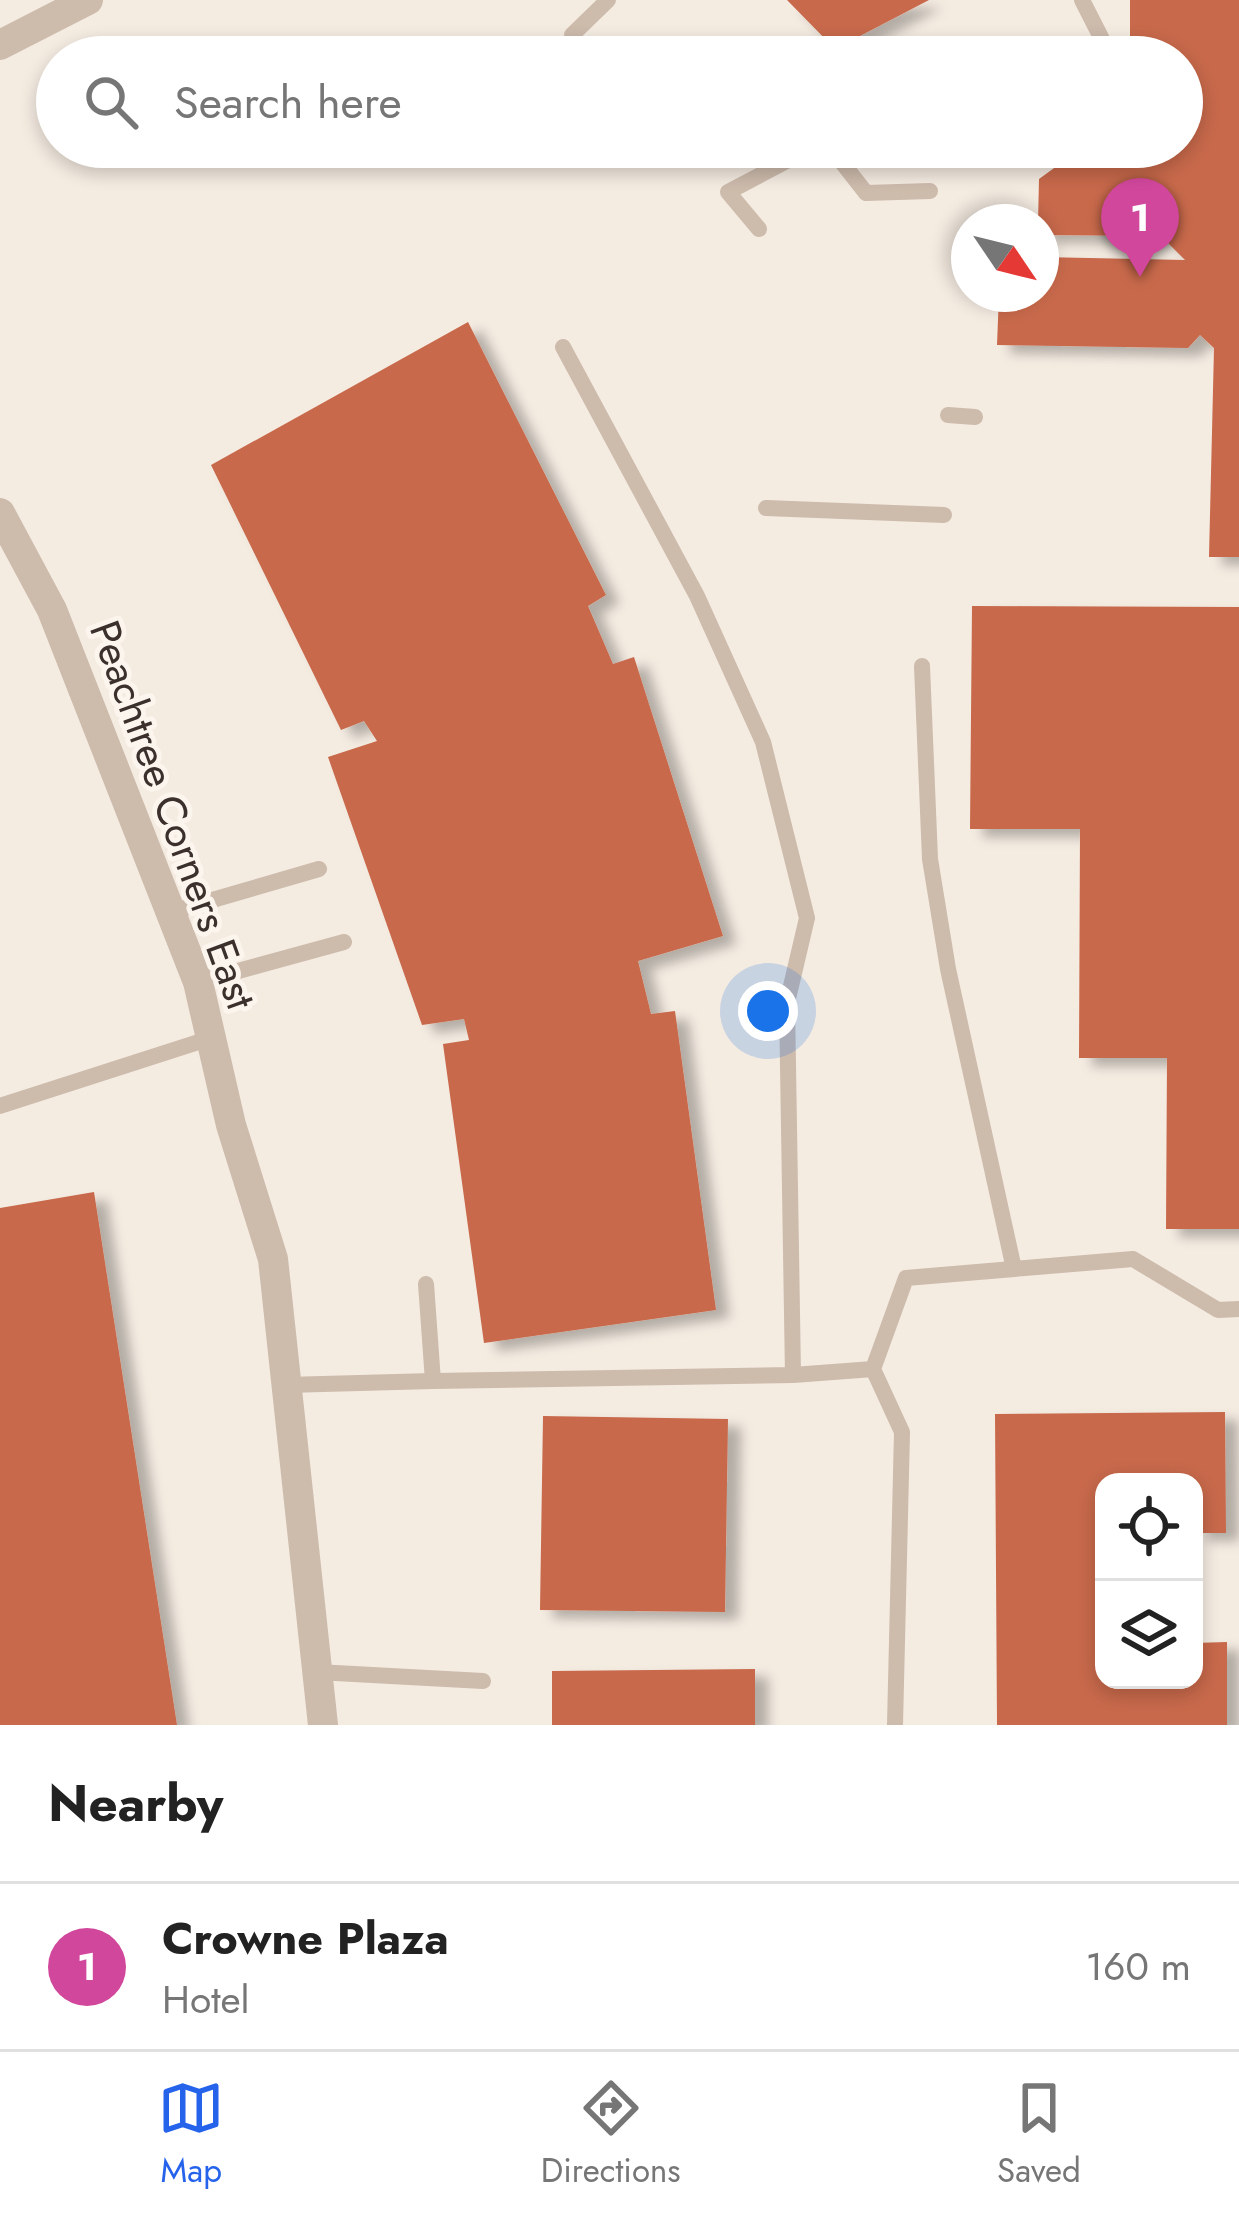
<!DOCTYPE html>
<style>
:root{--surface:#fff;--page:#f6f6f6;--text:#222;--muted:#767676;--line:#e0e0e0;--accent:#2563eb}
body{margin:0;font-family:Jost,sans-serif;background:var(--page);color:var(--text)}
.controls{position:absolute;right:36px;bottom:36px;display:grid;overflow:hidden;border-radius:24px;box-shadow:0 6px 18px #0003}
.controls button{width:108px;height:108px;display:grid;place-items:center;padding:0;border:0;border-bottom:3px solid var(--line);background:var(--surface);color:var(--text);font:60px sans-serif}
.compass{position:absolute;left:951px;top:204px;width:108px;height:108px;border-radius:50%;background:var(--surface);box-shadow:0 6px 18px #0003;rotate:125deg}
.you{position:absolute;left:768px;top:1011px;width:42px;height:42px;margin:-30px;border:9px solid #fff;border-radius:50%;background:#1a73e8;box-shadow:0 0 0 18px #1a73e833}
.badge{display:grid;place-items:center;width:78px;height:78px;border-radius:50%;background:var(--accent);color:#fff;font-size:39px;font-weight:700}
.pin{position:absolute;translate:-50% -99px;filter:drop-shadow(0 3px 6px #0008)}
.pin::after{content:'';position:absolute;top:63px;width:42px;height:36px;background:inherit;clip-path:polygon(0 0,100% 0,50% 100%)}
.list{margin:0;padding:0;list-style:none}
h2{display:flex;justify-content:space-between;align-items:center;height:156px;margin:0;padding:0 48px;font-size:51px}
h2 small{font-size:39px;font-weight:400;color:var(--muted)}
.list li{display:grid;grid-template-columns:78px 1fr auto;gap:36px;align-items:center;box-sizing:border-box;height:168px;padding:0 48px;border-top:3px solid var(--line)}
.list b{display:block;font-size:45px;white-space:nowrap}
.list p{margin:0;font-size:39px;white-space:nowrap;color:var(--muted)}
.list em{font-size:39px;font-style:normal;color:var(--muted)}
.icon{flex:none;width:66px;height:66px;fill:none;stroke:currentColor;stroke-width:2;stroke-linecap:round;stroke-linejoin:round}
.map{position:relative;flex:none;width:1239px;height:1725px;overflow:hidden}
.search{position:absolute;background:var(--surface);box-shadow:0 6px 18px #0003;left:36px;right:36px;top:36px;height:132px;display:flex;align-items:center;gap:30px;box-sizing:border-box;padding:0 42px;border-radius:66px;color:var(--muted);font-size:45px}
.sheet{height:324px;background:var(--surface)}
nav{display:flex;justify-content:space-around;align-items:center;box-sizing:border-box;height:168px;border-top:3px solid var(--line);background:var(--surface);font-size:33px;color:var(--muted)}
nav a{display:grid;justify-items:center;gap:6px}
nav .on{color:var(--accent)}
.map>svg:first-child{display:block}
</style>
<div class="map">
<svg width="1239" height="1725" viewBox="0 0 1239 1725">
<defs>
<filter id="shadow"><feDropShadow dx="13" dy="8" stdDeviation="6" flood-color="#0004"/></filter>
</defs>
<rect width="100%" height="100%" fill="#f4ebe1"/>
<path fill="#c8694b" filter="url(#shadow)" d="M787 0H929L835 49Z
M1130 0H1239V557H1209L1214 348 1200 335 1188 348 997 345 999 294H1041V257L1185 260 1161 236 1041 235 1038 222 1039 179 1061 163 1131 160V147H1182V57H1130Z
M468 322 606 595 588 606 613 664 634 657 723 936 638 961 651 1014 675 1011 716 1310 484 1343 443 1044 469 1040 464 1019 422 1025 328 757 377 741 364 721 341 730 211 465Z
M972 606 1239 607V1229H1166L1167 1058H1079L1080 829H970Z
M94 1192 177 1725H0V1208Z
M1225 1412 1226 1533H1194V1482H1104V1680H1194V1643L1227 1642V1725H997L995 1414Z
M543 1416 728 1419 725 1612 540 1610Z
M755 1669V1725H552V1671Z"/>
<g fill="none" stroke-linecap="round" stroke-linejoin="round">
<path stroke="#cdbbac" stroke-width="16" d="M1082 0 1111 57
M572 35 608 0
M830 147 866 193 930 191
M759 229 728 192 813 147
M948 415 975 417
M766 508 944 515
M922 666 930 859 948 969 1014 1269
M171 912 319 869
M198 982 344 942
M0 1106 211 1038
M873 1369 902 1432 895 1725
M793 1375 873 1369 906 1278 1133 1259 1218 1310 1239 1309
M433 1381 793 1375 787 1003 807 918 763 742 697 596 563 347
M286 1385 433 1381 426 1284
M317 1672 483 1681"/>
<path stroke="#cdbbac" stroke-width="30" d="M0 513 52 610 198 982 231 1125 273 1259 323 1725"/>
<path stroke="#cdbbac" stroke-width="30" d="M0 45 88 0"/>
</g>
<g text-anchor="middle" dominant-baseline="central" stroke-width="10" stroke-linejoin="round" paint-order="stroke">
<g font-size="42" fill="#3b302b" stroke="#fbf5ee">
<text transform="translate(173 815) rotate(70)">Peachtree Corners East</text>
</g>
</g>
</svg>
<div class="controls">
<button><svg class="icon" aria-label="locate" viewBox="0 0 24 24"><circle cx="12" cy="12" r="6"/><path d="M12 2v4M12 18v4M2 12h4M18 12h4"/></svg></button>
<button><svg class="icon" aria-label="layers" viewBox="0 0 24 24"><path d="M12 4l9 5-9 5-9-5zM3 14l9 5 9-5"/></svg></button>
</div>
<svg class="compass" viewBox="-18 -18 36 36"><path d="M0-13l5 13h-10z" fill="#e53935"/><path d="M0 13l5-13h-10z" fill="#767676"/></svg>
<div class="you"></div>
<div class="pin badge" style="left:1140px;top:277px;background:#d1479c">1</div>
<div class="search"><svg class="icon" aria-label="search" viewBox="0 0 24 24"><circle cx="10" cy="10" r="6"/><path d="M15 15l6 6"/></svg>Search here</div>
</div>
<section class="sheet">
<h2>Nearby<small></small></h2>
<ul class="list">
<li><span class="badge" style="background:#d1479c">1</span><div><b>Crowne Plaza</b><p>Hotel</p></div><em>160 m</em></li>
</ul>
</section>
<nav>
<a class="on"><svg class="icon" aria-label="map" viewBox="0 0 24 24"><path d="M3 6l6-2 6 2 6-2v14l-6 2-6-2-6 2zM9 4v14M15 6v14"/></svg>Map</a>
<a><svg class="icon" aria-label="directions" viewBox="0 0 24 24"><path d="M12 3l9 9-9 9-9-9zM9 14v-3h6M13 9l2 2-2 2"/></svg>Directions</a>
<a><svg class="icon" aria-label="saved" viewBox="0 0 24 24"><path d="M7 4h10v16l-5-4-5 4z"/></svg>Saved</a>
</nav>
